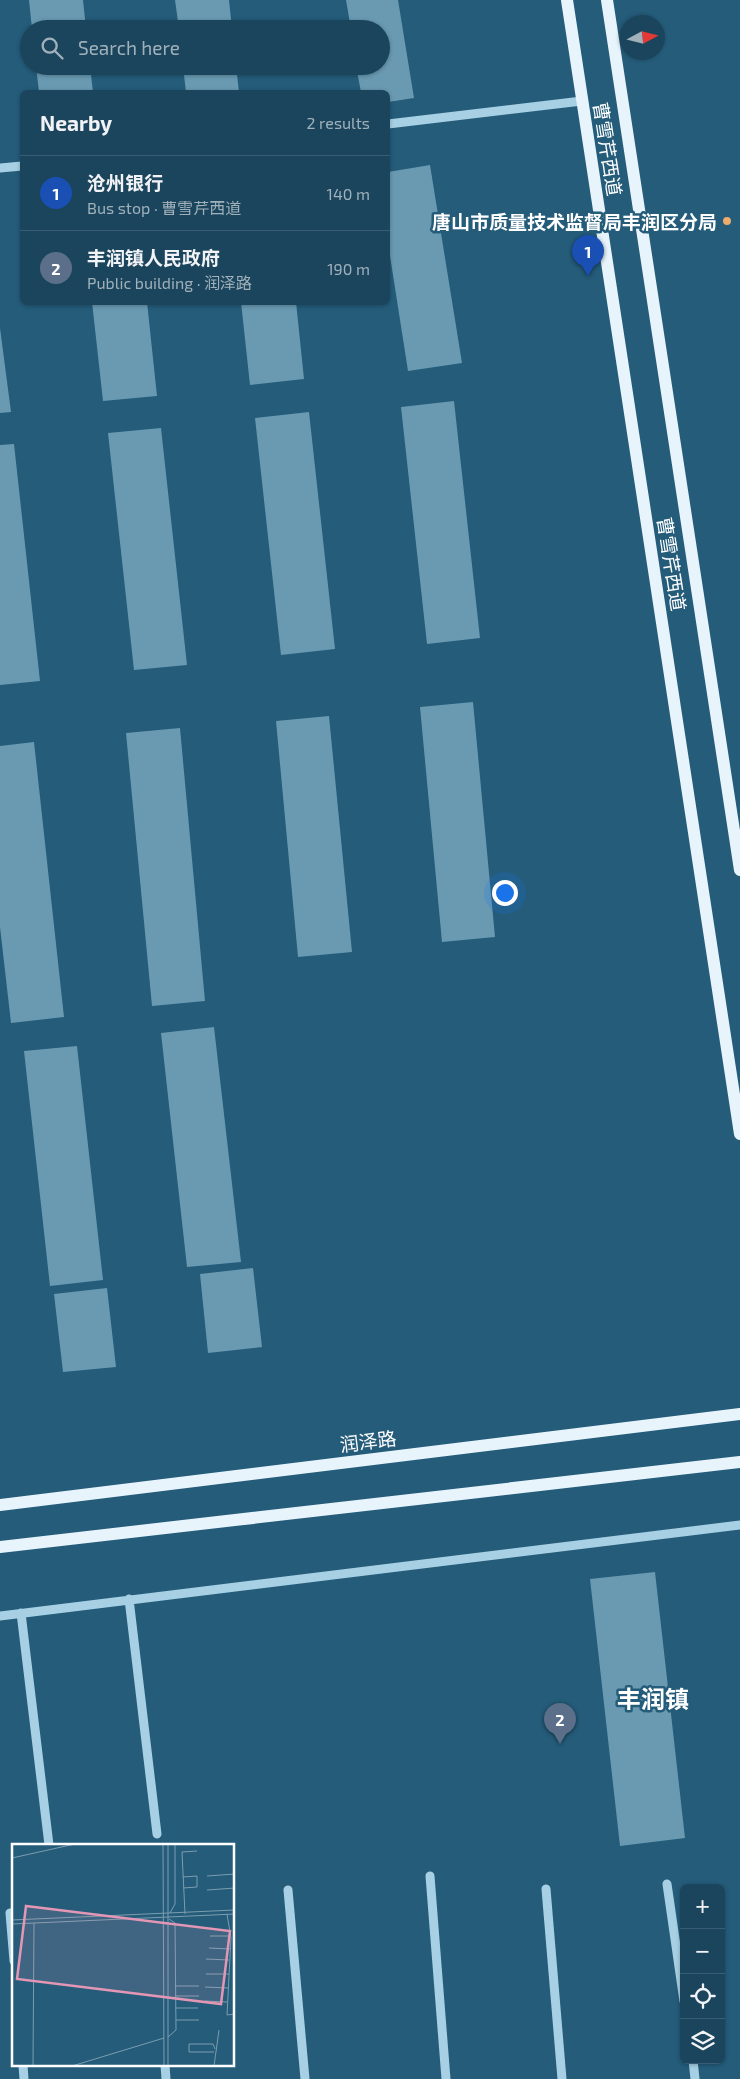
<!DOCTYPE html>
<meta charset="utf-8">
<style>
:root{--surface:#1b455c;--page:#284f65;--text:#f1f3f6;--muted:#a0b1bb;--line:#395d72;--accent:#e69b98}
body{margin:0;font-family:"Exo 2","Noto Sans SC",sans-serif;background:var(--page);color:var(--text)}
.controls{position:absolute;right:15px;bottom:15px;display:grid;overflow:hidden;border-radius:8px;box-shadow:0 1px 4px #0004}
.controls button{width:45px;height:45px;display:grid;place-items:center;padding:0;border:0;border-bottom:1px solid var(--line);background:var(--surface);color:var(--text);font:25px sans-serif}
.compass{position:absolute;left:620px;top:15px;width:45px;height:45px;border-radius:50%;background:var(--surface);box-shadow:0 1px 4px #0004;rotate:83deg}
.you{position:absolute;left:504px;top:892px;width:18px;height:18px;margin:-12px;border:4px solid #fff;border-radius:50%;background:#1a73e8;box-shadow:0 0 0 8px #1a73e833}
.badge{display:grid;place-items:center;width:32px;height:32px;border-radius:50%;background:var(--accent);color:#fff;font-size:16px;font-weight:700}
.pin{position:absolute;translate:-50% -41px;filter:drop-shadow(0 1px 2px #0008)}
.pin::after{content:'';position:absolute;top:26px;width:18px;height:15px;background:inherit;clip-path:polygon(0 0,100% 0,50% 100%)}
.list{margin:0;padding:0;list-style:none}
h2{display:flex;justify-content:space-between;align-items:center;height:65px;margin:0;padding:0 20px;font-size:21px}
h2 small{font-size:16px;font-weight:400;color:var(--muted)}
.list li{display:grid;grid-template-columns:32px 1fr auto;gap:15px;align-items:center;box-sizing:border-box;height:75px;padding:0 20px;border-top:1px solid var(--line)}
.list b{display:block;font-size:19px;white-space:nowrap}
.list p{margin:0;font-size:16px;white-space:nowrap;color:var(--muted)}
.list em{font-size:16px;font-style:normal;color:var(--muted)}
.icon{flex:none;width:28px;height:28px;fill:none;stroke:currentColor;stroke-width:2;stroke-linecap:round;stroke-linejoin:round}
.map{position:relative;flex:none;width:740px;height:2079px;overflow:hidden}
.search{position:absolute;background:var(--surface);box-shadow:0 1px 4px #0004;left:20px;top:20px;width:370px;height:55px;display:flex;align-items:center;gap:12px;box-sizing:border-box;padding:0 18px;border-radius:28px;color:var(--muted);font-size:19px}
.panel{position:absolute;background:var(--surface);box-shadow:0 1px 4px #0004;left:20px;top:90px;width:370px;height:215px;border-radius:8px}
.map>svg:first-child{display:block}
</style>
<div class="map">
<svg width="740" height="2079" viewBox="0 0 740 2079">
<rect width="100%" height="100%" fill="#245c7a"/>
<path fill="#699ab2" d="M29 0H83L86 29H32Z
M175 0H229L232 29H179Z
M346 0H398L414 98 388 102V92H361L356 66H381V29H351Z
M36 66H90L93 92H39Z
M183 66H236L239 92H186Z
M430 165 462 363 408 371 388 243V172Z
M92 302H147L157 396 103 401Z
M241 302H296L304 379 250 385Z
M0 328 11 412 0 413Z
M454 401 480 638 427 644 401 407Z
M309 412 335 649 281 655 255 418Z
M161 428 187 665 134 670 108 433Z
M14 444 40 681 0 685V445Z
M473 702 495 937 442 942 420 707Z
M329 716 352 952 298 957 276 721Z
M180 728 205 1001 152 1006 126 733Z
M34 742 64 1017 11 1023 0 927V746Z
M214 1027 241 1262 187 1267 161 1033Z
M77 1046 103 1280 50 1286 24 1051Z
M253 1268 262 1347 208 1353 200 1274Z
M107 1288 116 1367 63 1372 54 1294Z
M655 1572 685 1838 620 1846 590 1579Z"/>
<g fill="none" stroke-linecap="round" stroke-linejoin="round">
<path stroke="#a7d0e4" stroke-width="9" d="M388 124 582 101
M0 168 22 166
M129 1599 157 1834
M21 1613 49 1845
M0 1616 740 1525
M430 1876 446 2079
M667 1884 684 2001
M546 1889 562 2079
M288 1890 305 2079
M10 1913 14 1961
M693 2060 695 2079
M23 2065 24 2079
M165 2065 166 2079"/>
<path stroke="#e7f4fc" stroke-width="12" d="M567 0 740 1134
M607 0 740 870
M0 1505 740 1414
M0 1547 740 1462"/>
</g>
<circle fill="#eeab6b" stroke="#245c7a" stroke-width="2" cx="727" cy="221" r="5"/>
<g text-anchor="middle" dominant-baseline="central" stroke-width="5" stroke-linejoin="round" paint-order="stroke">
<g font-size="19" fill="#fff" stroke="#245c7a">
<text transform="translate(608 149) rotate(81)">曹雪芹西道</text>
<text transform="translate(672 564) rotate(81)">曹雪芹西道</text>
<text transform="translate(368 1441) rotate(-7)">润泽路</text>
</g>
<g font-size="19" font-weight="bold" fill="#fff" stroke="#245c7a" text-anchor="end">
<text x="717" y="221">唐山市质量技术监督局丰润区分局</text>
</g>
<g font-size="24" font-weight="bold" fill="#fff" stroke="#245c7a">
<text x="653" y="1698">丰润镇</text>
</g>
</g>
<g transform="translate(12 1844)">
<rect width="222" height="222" fill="#245c7a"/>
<path fill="none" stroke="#7c9daf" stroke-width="1" d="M151 0 152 222M156 0V222M0 14 63 0M195 32 223 30M171 33 185 32V43L171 44M195 46 223 44M158 69 163 60V0M173 70 170 8 185 7M215 70 219 94 215 171 223 170M0 76 223 66M0 80 223 70M198 92H218M197 104 218 105M194 115 217 116M194 130H217M163 142H187M193 143 216 144M163 152H187M193 157 215 158M163 164H186M164 176H187M156 193 164 186 163 79 157 75M202 208H177V200H201L203 205M21 222 22 79M60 222 152 194M202 222 207 186"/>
<path fill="#e497b5" fill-opacity="0.15" stroke="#e497b5" stroke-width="2.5" d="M14 62 218 87 209 160 5 135Z"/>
<rect width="222" height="222" fill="none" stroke="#fff" stroke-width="2.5"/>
</g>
</svg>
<div class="controls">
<button>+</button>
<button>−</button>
<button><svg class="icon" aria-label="locate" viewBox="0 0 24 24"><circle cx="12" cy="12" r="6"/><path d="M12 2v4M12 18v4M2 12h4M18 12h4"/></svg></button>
<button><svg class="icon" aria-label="layers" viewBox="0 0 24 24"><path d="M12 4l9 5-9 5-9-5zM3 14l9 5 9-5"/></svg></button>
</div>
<svg class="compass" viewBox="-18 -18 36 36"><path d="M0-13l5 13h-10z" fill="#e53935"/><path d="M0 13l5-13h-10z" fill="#a0b1bb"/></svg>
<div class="you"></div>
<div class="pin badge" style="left:588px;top:276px;background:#1a4fb4">1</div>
<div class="pin badge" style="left:560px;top:1744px;background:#5c6f8a">2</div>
<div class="search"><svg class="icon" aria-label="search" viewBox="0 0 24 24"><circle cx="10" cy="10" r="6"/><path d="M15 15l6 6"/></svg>Search here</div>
<section class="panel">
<h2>Nearby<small>2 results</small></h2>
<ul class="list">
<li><span class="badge" style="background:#1a4fb4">1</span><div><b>沧州银行</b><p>Bus stop · 曹雪芹西道</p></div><em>140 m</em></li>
<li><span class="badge" style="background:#5c6f8a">2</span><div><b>丰润镇人民政府</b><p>Public building · 润泽路</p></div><em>190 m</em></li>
</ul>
</section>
</div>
